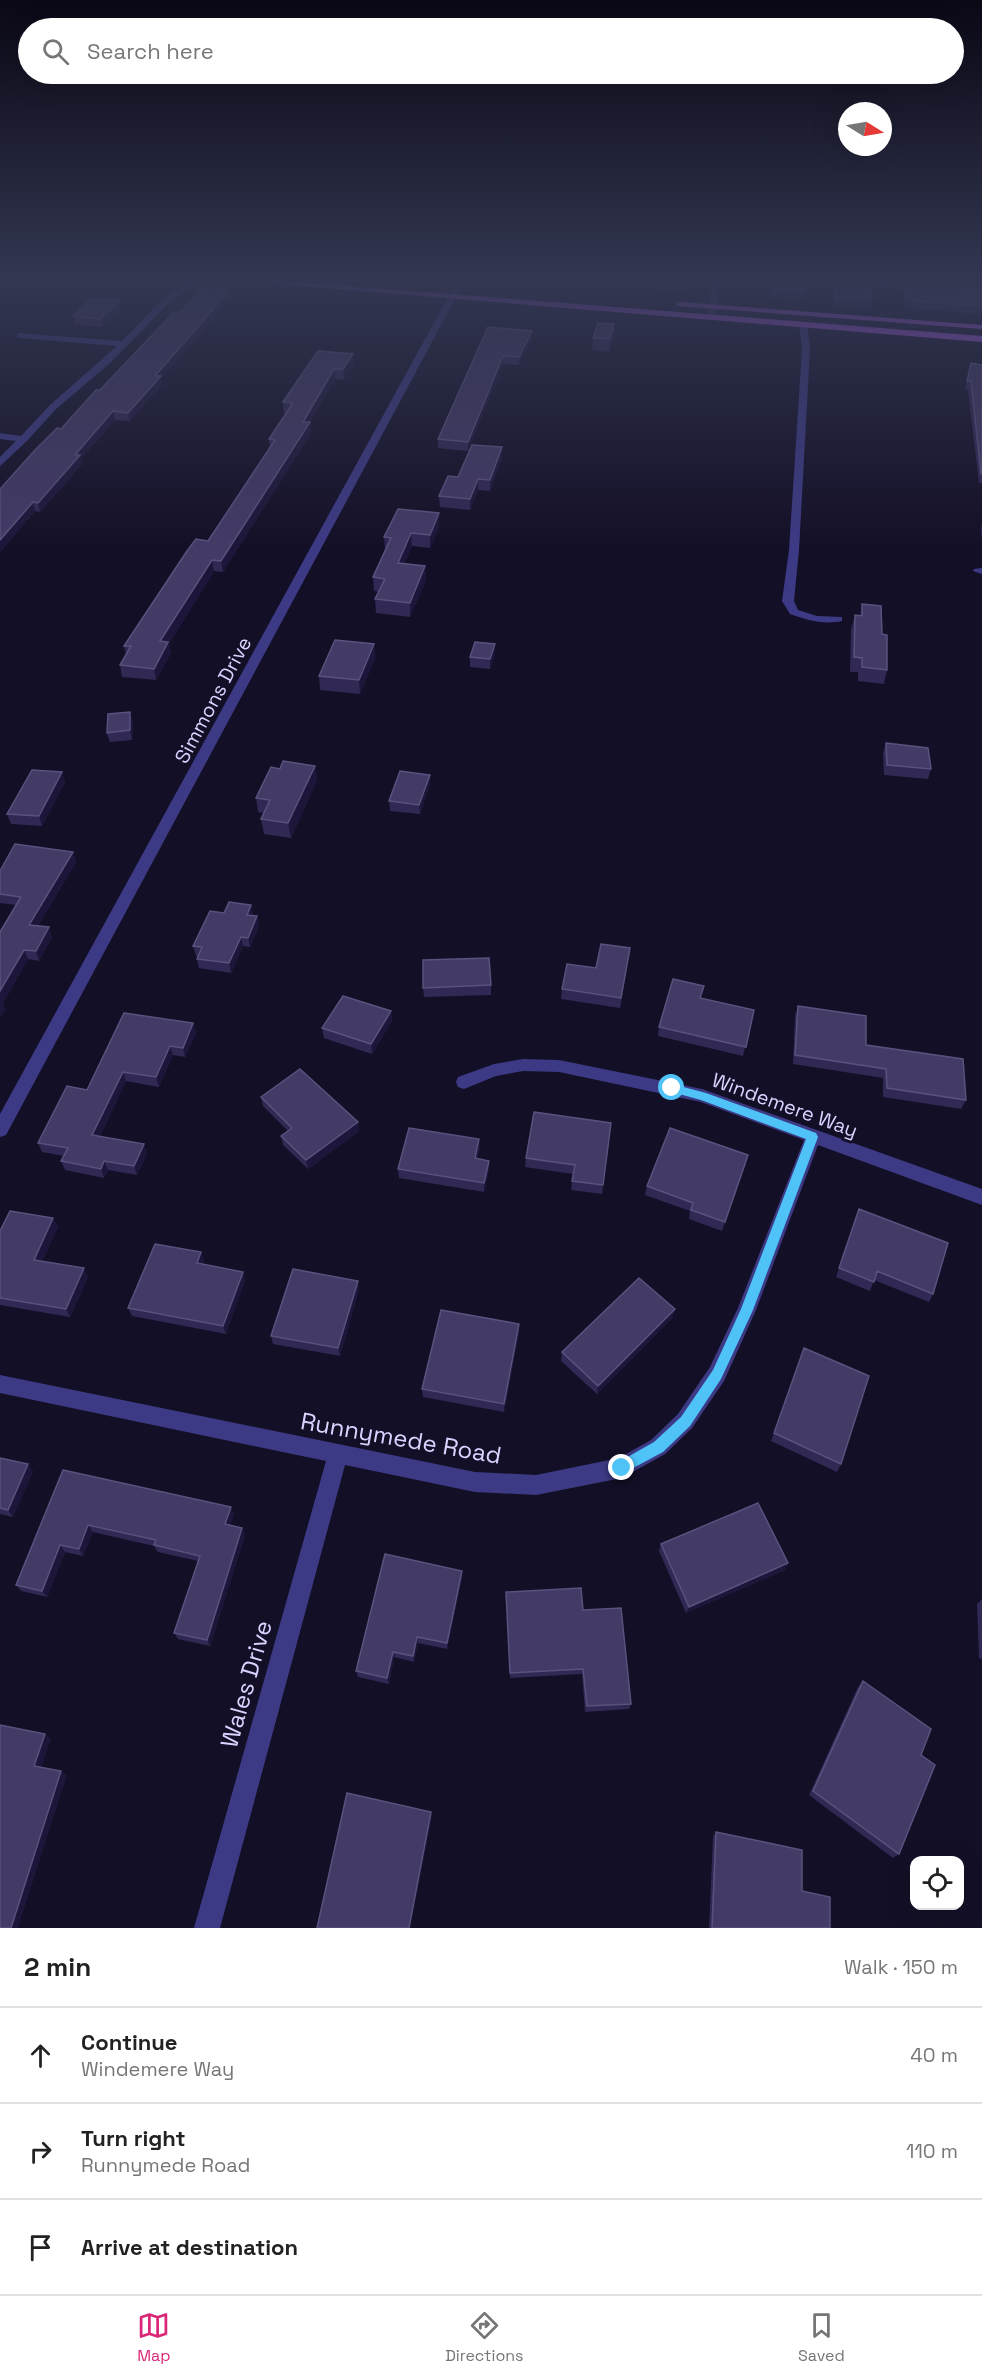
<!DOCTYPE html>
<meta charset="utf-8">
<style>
:root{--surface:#fff;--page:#f2f2f2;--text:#222;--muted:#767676;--line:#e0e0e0;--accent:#db2777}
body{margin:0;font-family:"Space Grotesk",sans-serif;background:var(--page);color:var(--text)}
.controls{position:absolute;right:18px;bottom:18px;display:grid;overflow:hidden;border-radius:12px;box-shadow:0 6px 24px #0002}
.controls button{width:54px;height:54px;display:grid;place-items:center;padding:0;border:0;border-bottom:2px solid var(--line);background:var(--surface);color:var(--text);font:30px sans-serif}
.compass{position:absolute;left:838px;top:102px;width:54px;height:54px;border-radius:50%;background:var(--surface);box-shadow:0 6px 24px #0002;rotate:101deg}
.stop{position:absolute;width:18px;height:18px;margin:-14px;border:4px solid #4fc3f7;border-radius:50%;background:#fff}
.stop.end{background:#4fc3f7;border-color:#fff;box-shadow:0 2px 6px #0008}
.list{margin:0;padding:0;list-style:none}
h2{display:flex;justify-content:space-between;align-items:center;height:78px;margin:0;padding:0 24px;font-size:26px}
h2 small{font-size:20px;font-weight:400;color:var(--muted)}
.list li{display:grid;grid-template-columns:39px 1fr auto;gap:18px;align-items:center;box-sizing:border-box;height:96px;padding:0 24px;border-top:2px solid var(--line)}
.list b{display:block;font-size:22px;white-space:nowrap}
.list p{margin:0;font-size:20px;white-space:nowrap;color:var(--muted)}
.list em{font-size:20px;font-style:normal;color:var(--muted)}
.icon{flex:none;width:33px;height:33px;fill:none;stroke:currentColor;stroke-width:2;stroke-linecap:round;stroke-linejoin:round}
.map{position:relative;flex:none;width:982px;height:1928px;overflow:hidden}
.search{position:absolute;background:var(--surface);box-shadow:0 6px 24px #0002;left:18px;right:18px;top:18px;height:66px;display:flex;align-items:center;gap:15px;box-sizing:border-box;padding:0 21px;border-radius:33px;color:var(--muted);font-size:22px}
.sheet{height:366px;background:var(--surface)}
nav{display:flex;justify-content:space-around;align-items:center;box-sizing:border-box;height:84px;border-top:2px solid var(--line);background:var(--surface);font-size:16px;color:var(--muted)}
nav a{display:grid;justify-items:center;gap:3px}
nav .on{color:var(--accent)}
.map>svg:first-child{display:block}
</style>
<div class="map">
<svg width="982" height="1928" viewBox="0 0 982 1928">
<rect width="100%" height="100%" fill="#130f26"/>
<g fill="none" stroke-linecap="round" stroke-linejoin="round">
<path fill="#3d3a85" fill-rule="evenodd" d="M190 280H198L166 306 109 364 56 409 27 441 0 466V457L16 441 0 439V433L21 436 50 405 117 346 20 338 17 337V333L122 341 160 302Z
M717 280H725L719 289 716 317 712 319 708 317 711 289Z
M799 280H829L925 287 929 289 925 291 803 282Z
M457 286 461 288 6 1135 0 1137V1114L453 288Z
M803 323 807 325 810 349 799 550 794 601 798 610 817 616 842 617V621C823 625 808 620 790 614L782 601 789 550 802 349 799 325Z
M982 568V574L973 571 974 569Z
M523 1059 559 1060 702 1089 982 1189V1205L818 1145 756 1310 724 1381 692 1428 665 1454 622 1478 536 1495 475 1492 345 1465 220 1928H194L326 1461 0 1393V1375L475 1472 536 1475 619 1458 651 1440 678 1414 710 1367 738 1308 804 1140 701 1102 559 1072 523 1071 496 1076 464 1089 458 1087 456 1082 458 1077 494 1064Z"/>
<path fill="#c25bff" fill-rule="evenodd" d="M246 280H274L982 336V342L250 282Z
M680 302 982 325V329L677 306 676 304Z"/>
</g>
<path fill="#312854" d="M657 280H688L685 293 656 291Z
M771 280H804L805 291 803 299 771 297Z
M835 280 872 300 871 309 833 306Z
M903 280H982V314L905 308 904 292 906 284H915L903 283Z
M226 284 227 291H229L230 299 161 379 162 385 130 421 115 420 81 459 82 464 40 512 35 511 0 552V489L100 390 180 312Z
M122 308 102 327 75 325 73 316Z
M488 327 532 331V339L519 365 503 364 468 451 438 448V439Z
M614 336 609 352 592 350 593 338Z
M353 354 354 364 344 380 335 379 310 422 311 433 223 572 214 571 169 644 171 653 156 680 122 677 120 665 126 654 124 646 208 541 270 448 269 439 286 413H284L283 402Z
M971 363 982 365V483H979L968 390 965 389Z
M502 458 490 491 478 490 470 510 440 507 439 496 458 477Z
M439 513V527L430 548 412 546 404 564 425 566 426 580 410 617 376 613 375 599 379 592 374 591 373 577 385 551 384 537Z
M982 523V543L981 528Z
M862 604 882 634 887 670 884 684 858 681V672H850L851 629 855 615H860Z
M374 644 375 658 360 694 320 690 319 676Z
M495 644V654L490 669 470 667V657Z
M130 712 133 722 132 740 110 742 107 733Z
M886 743 931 769 928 779 884 775 883 753Z
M315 766 317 780 291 838 264 834 261 819 264 813 258 812 256 798 280 769Z
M62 772 65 782 42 826 11 824 7 814Z
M430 784 420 814 390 811 389 801Z
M73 852 76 862 38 926 52 937 39 961 28 959 3 1003 5 1009 0 1017V932L16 905 0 903V871Z
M251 905 253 916H257L259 926 250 947 243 946 231 973 199 968 197 959 198 956H196L193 946 224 913Z
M630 948 620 1008 561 999 562 989Z
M491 985V995L424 997 423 988Z
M798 1006 866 1045 966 1100 961 1109 883 1097V1078L793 1064 795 1015Z
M754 1010 743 1056 658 1036 659 1027Z
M391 1011 392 1021 372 1054 324 1038 322 1028Z
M193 1023 196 1033 185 1057 173 1055 159 1087 126 1081 100 1136 147 1153 137 1175 108 1170 104 1178 65 1170 61 1161 64 1156 42 1152 38 1143 87 1090Z
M261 1097 358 1122 359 1131 308 1169 283 1145 281 1136 288 1131 263 1106Z
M611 1123 602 1194 571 1190 573 1174 525 1167 526 1158Z
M480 1148 477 1159 489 1170 484 1192 399 1178 398 1169Z
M746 1164 722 1231 689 1219 690 1211 645 1195 647 1186Z
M859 1209 933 1294 929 1302 874 1280 870 1291 836 1277Z
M53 1218 58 1227 42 1261 88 1277 70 1317 0 1305V1231Z
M201 1252 204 1261 202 1264 243 1272 245 1280 226 1334 132 1316 128 1308Z
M359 1290 340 1356 273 1344 271 1336Z
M673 1317 597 1394 561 1361 562 1352Z
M519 1324V1332L504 1412 423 1397 422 1389Z
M801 1356 841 1464 837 1472 771 1441Z
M0 1458 33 1471 13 1517 0 1514Z
M63 1470 234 1514 230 1525 242 1528 245 1535 210 1646 178 1639 174 1633 198 1561 158 1552 154 1546 93 1532 83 1556 65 1552 47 1597 21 1591 16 1585Z
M661 1544 788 1563 785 1570 686 1613 659 1551Z
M462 1577 447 1649 418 1643 414 1662 394 1657 389 1684 358 1677 356 1671Z
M506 1592 583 1610 631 1704 629 1709 585 1712 582 1674 510 1678Z
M982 1599V1659L979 1658 977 1604Z
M863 1681 921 1755 899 1854 893 1858 809 1795 858 1687Z
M716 1832 802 1891 830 1928H709L713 1836Z"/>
<path fill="#1d163a" d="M226 284 227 292 221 291Z
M229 291 230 299 161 379 162 385 130 421 128 413 155 376Z
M120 299 122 308 102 327 101 319Z
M614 324V336L609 352 610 339Z
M532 331V339L519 365V357Z
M353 354 354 364 344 380 343 369Z
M503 356V364L468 451V442Z
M334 369 335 379 307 427 310 422 311 433 223 572 221 561Z
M113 411 115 420 81 459 82 464 40 512 38 503 75 455Z
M502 447V458L490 491V480Z
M478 479V490L470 510V499Z
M33 502 35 511 0 552V540Z
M439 513V527L430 548V535Z
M411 533 412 546 398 577V563Z
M212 560 214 571 169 644 171 653 156 680 154 669 160 641Z
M425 566 426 580 410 617V603Z
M374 644 375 658 360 694 359 680Z
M495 644V654L490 669V659Z
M130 712 133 722 132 740 130 730Z
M315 766 317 780 291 838 288 823Z
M62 772 65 782 42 826 39 816Z
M430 775V784L420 814 419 805Z
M73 852 76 862 33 934 29 925Z
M251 905 253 915 249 925 247 915Z
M257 916 259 926 250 947 248 938Z
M49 927 52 937 39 961 36 951Z
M241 937 243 946 231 973 229 963Z
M24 950 28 959 3 1003 5 1009 0 1017V991Z
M391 1011 392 1021 372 1054 371 1044Z
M193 1023 196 1033 185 1057 183 1048Z
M170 1046 173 1055 159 1087 156 1077Z
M123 1072 126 1081 96 1144 92 1135Z
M358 1122 359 1131 308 1169 306 1160Z
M479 1139 480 1148 475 1167V1158Z
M144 1144 147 1153 137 1175 134 1166Z
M748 1155 746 1164 722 1231 725 1222Z
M104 1161 108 1170 104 1178 101 1169Z
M489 1161V1170L484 1192V1183Z
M53 1218 58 1227 39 1268 34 1260Z
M201 1252 204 1261 200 1272 197 1263Z
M84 1268 88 1277 70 1317 66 1309Z
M243 1272 245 1280 226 1334 223 1326Z
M358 1281 359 1290 340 1356 338 1348Z
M675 1309 673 1317 597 1394 598 1386Z
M519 1324V1332L504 1412V1404Z
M28 1464 33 1471 13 1517 8 1510Z
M231 1507 234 1514 228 1531 225 1524Z
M88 1525 93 1532 83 1556 79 1549Z
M242 1528 245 1535 210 1646 207 1640Z
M60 1545 65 1552 47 1597 42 1591Z
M788 1563 785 1570 686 1613 689 1607Z
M462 1571V1577L447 1649V1643Z
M417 1637 418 1643 414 1662 413 1656Z
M393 1652 394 1657 389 1684 387 1678Z
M45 1734 51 1739 40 1771 34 1766Z
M61 1771 67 1775 18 1928H11Z
M431 1812 432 1817 410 1928H409Z"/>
<path fill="#433a66" stroke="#5a527e" stroke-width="1.5" d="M657 280H687L685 285 656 283Z
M772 280H804L805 291 772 289Z
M835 280 872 281V300L834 298Z
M951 280H982V283Z
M206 283 226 284 221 291H229L155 376H161L128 413 113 411 75 455H80L38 503 33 502 0 540V489L35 450 57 428 61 429 96 390H100L174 312H180Z
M906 284 982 289V306L906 300Z
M120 299 101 319 73 316 90 300Z
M598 323 614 324 610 339 593 338Z
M488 327 532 331 519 357 503 356 468 442 438 439Z
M318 351 353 354 343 369H334L303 422H310L221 561 212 560 160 641 168 642 154 669 120 665 131 646H124L187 551 196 539 208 541 275 440 269 439 293 403 283 402Z
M971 363 982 365V474H981L971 381H967Z
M472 445 502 447 490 480 478 479 470 499 439 496 448 476 458 477Z
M398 509 439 513 430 535 411 533 398 563 425 566 410 603 375 599 385 579 373 577 391 538 384 537Z
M862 604 881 606 882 634 887 635V670L862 667V658L854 657 855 615 862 616Z
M335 640 374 644 359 680 319 676Z
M475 642 495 644 490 659 470 657Z
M130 712V730L107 733 108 714Z
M886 743 928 748 931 769 887 765Z
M283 761 315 766 288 823 261 819 270 800 256 798 271 767 280 769Z
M32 770 62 772 39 816 7 814Z
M400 771 430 775 419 805 389 801Z
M15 844 73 852 29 925 49 927 36 951 24 950 0 991V932L21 897 0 894V871Z
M229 902 251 905 247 915 257 916 248 938 241 937 229 963 197 959 202 947 193 946 210 911 224 913Z
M601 944 630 948 621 998 562 989 567 964 596 968Z
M489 958 491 985 423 988V960Z
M673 979 704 986 700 998 754 1010 746 1047 659 1027Z
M343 996 391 1011 371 1044 322 1028Z
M798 1006 866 1016V1045L963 1059 966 1100 887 1088 886 1069 795 1055Z
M124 1013 193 1023 183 1048 170 1046 156 1077 123 1072 92 1135 144 1144 134 1166 104 1161 101 1169 61 1161 68 1148 38 1143 67 1086 87 1090Z
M300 1069 358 1122 306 1160 281 1136 292 1128 261 1097Z
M534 1112 611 1123 603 1185 572 1181 575 1165 526 1158Z
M409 1128 479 1139 475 1158 489 1161 484 1183 398 1169Z
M670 1128 748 1155 725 1222 691 1210 693 1203 647 1186Z
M859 1209 948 1243 933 1294 877 1271 874 1282 839 1268Z
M10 1211 53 1218 34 1260 84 1268 66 1309 0 1298V1231Z
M155 1244 201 1252 197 1263 243 1272 223 1326 128 1308Z
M293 1269 358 1281 338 1348 271 1336Z
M639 1278 675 1309 598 1386 562 1352Z
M441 1310 519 1324 504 1404 422 1389Z
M804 1348 869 1376 841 1464 774 1433Z
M0 1458 28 1464 8 1510 0 1508Z
M63 1470 231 1507 225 1524 242 1528 207 1640 174 1633 200 1556 154 1545 156 1540 88 1525 79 1549 60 1545 42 1591 16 1585Z
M758 1503 788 1563 689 1607 661 1544Z
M385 1554 462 1571 447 1643 417 1637 413 1656 393 1652 387 1678 356 1671Z
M581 1588 583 1610 621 1608 631 1704 587 1706 583 1669 510 1673 506 1592Z
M863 1681 931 1729 921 1755 935 1765 899 1854 813 1791Z
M0 1725 45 1734 34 1766 61 1771 11 1928H0Z
M347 1793 431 1812 409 1928H317Z
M716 1832 802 1850V1891L830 1897V1928H712Z"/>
<linearGradient id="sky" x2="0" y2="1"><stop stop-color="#0a0815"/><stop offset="0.51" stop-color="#333752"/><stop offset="1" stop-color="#333752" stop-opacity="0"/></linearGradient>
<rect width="982" height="549" fill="url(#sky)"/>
<path fill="#4fc3f7" d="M672 1084 706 1093 816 1133 818 1137 753 1310 721 1379 690 1426 663 1452 622 1474 615 1468 617 1463 654 1442 681 1417 713 1370 741 1309 806 1139 701 1100 668 1091V1085Z"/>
<g text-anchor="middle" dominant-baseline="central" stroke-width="6" stroke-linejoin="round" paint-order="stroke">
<g font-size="20" fill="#d9d4ff" stroke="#130f26">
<text transform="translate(213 700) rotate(-62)">Simmons Drive</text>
<text transform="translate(785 1105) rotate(20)">Windemere Way</text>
</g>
<g font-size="24" fill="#d9d4ff" stroke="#130f26">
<text transform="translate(401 1438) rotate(10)">Runnymede Road</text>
<text transform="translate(246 1684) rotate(-74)">Wales Drive</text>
</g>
</g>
</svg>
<div class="controls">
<button><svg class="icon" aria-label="locate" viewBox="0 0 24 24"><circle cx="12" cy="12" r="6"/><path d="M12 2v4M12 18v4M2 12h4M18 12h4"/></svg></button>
</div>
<svg class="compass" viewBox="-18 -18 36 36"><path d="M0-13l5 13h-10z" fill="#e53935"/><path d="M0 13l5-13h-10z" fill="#767676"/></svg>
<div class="stop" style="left:672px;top:1088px"></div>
<div class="stop end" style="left:622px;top:1468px"></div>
<div class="search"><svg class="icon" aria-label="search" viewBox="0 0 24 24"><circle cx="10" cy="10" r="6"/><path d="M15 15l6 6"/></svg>Search here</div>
</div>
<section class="sheet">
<h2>2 min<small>Walk · 150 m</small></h2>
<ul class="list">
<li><svg class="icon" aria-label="ahead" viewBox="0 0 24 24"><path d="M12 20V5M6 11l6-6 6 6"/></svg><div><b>Continue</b><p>Windemere Way</p></div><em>40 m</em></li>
<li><svg class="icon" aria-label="right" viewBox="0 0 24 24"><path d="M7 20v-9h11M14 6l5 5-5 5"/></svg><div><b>Turn right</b><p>Runnymede Road</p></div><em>110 m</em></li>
<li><svg class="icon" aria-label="arrive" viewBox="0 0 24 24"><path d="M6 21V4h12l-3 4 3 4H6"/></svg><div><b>Arrive at destination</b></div></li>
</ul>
</section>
<nav>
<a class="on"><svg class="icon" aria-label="map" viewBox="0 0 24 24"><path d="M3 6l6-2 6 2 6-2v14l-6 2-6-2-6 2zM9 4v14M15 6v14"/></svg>Map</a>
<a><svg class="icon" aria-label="directions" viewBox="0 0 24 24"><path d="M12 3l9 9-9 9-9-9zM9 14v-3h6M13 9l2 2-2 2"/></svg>Directions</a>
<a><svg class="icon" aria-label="saved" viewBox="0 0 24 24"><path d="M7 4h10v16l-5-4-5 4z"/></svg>Saved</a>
</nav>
